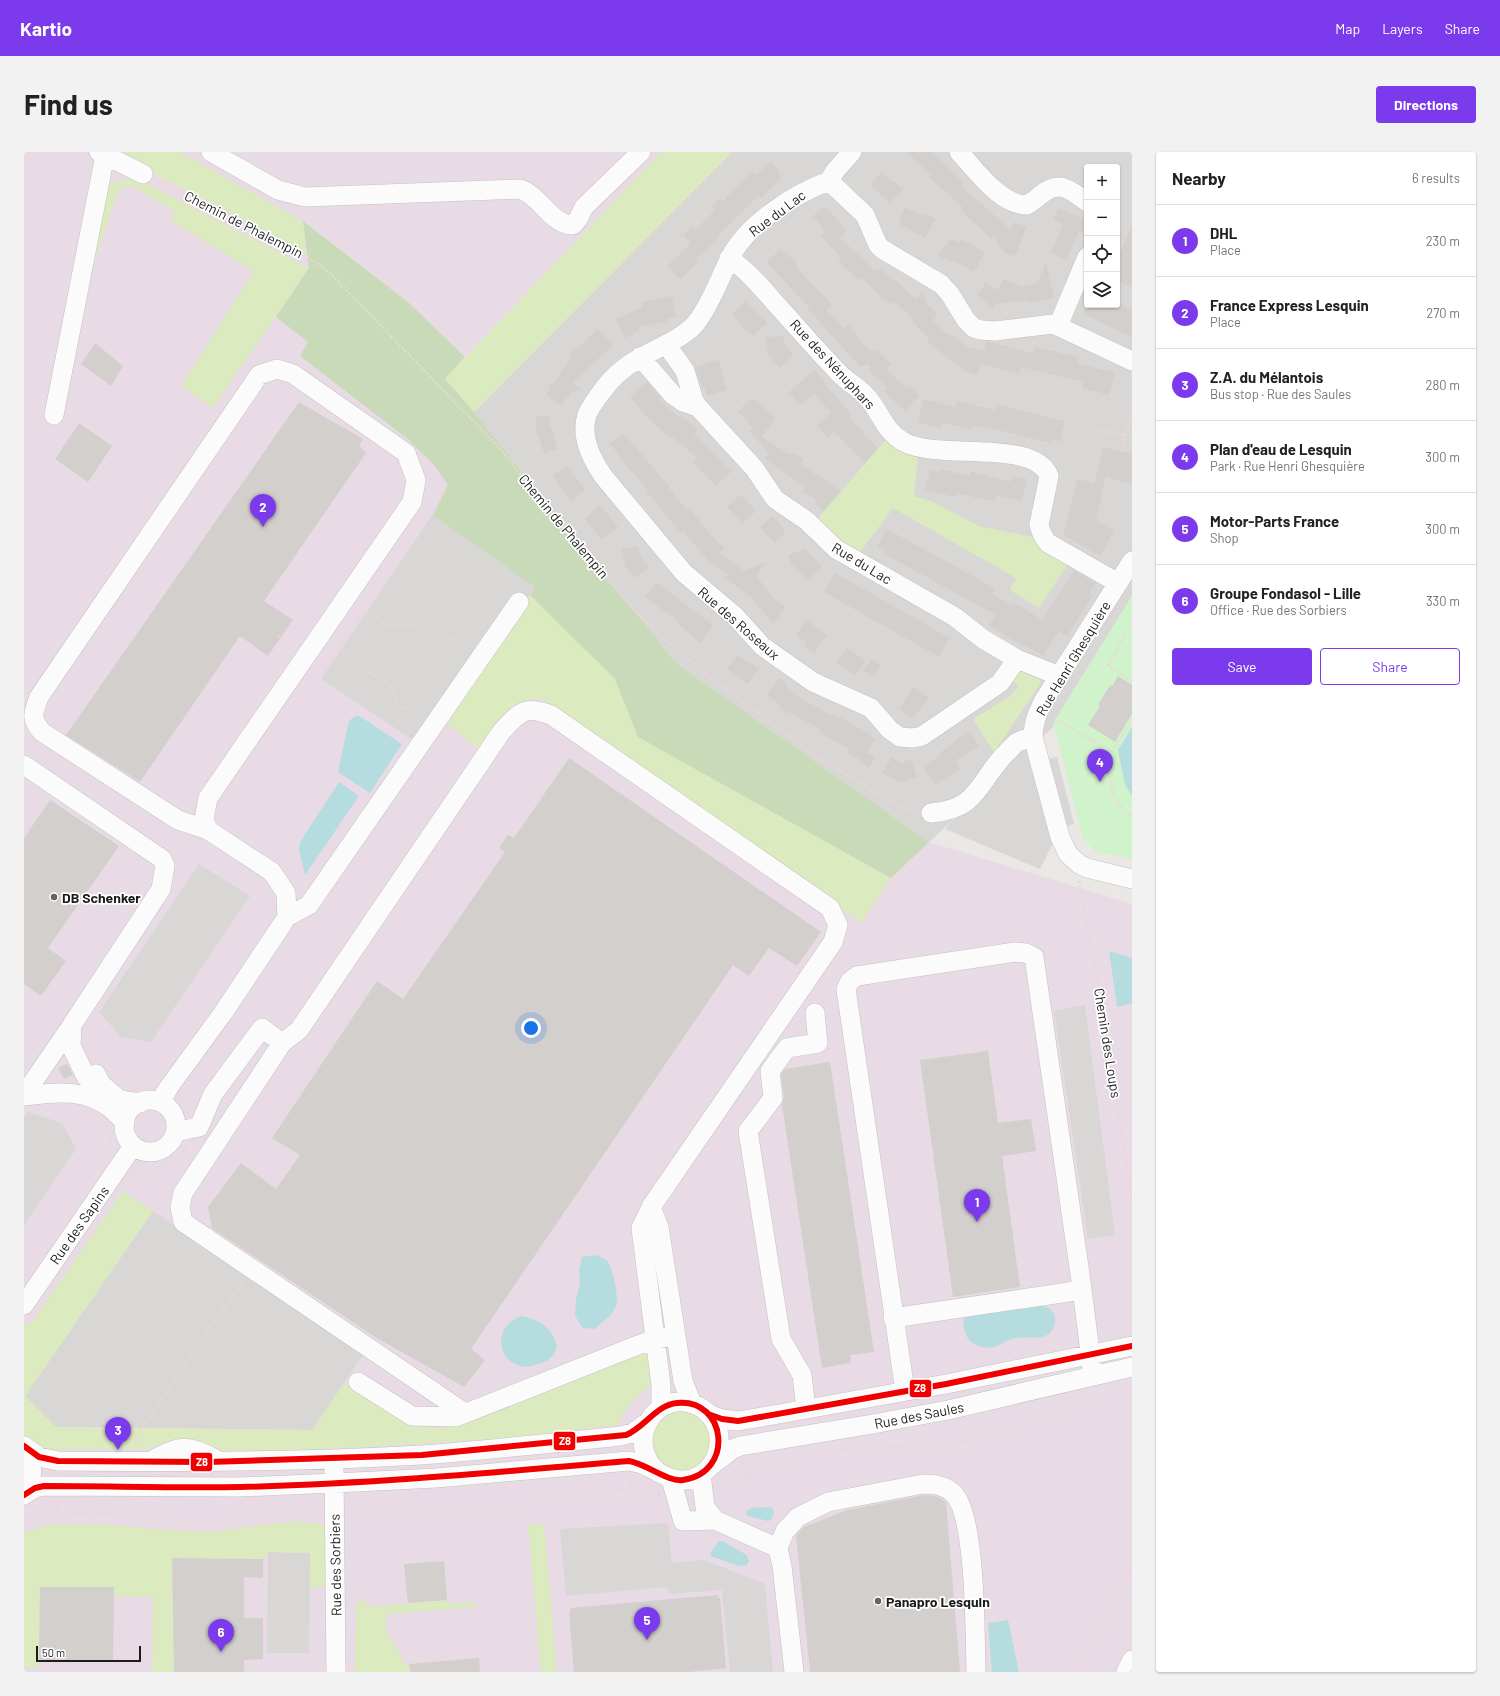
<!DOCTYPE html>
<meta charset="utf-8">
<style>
:root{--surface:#fff;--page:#f2f2f2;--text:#222;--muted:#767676;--line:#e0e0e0;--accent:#7c3aed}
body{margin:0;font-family:Barlow,sans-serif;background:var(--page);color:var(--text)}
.controls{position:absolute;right:12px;top:12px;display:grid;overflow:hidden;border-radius:4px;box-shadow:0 1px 3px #0004}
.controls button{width:36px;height:36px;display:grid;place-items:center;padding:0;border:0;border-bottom:1px solid var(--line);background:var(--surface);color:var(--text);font:20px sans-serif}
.scale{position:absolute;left:12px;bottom:10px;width:105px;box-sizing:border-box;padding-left:4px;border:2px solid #1c1c1c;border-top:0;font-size:11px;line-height:14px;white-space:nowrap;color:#1c1c1c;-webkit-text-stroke:3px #fff;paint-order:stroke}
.you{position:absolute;left:507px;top:876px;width:14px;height:14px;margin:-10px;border:3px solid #fff;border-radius:50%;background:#1a73e8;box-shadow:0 0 0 6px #1a73e833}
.badge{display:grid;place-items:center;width:26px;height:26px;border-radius:50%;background:var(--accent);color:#fff;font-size:13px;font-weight:700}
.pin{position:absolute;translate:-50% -33px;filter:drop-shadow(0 1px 2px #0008)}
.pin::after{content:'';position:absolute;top:21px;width:14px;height:12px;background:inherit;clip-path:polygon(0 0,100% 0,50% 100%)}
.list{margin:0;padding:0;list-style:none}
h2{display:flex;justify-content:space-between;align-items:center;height:52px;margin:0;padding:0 16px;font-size:17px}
h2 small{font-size:13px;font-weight:400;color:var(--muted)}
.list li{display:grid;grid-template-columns:26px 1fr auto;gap:12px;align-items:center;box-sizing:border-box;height:72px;padding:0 16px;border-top:1px solid var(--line)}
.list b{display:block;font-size:15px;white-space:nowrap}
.list p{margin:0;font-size:13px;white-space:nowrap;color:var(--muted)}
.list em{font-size:13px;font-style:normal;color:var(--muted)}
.actions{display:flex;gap:8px;padding:12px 16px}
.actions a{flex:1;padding:9px 0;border:1px solid var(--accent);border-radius:4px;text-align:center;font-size:14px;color:var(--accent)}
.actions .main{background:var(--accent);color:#fff}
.icon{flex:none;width:22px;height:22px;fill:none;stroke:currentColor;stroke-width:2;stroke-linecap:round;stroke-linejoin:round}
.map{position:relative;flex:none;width:1108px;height:1520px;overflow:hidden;border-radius:4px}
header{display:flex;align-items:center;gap:24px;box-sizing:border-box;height:56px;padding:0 20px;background:var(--accent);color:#fff}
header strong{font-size:19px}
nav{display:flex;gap:22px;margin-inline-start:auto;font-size:14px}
.intro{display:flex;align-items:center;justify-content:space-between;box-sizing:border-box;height:96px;padding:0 24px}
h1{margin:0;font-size:28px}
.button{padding:10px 18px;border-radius:4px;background:var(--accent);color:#fff;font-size:14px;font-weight:700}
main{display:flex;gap:24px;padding:0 24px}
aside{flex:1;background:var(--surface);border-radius:4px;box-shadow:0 1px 3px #0004}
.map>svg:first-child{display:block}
</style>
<header>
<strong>Kartio</strong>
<nav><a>Map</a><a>Layers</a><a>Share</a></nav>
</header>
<div class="intro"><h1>Find us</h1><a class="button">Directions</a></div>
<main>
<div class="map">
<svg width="1108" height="1520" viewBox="0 0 1108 1520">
<rect width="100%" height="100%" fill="#eae7e4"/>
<path fill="#d9d7d6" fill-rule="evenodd" d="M708 0H1108V444L1030 570V574L905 690 652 511 450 260ZM1063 15H1093V153H1063Z"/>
<path fill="#e8dbe5" d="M0 0H637L441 205 384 150 280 69 537 437 905 690 1108 752V1520H0Z"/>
<path fill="#d8d7d6" d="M1091 226 1108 230V263L1082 257Z
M1053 253 1085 260 1074 308 1070 307 1065 327 1047 323 1042 341 1033 339Z
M409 362 511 435 401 596 297 527Z
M937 484 972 506 965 521 927 545 910 536Z
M999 596 1023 607 1033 605 1050 672 1040 675 1027 695 1016 717 921 677 974 618Z
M175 712 226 744 127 890 97 885 75 860Z
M1061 853 1091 1083 1064 1087 1030 859Z
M4 960 38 971 52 997 0 1073V966Z
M129 1059 339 1203 288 1278 32 1275 1 1244Z
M644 1371 648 1411 680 1408 741 1432 749 1520H706L698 1438 645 1442 644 1435 542 1444 536 1377Z
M244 1400 286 1401 285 1501H243Z"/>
<path fill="#dceac0" d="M86 0H156L279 69 282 101 180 47Z
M637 0H708L450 260 421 227Z
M103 27 118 29 285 116 189 256 157 234 230 119 147 69 152 61 113 36 102 34 94 39 60 143 81 42 87 32Z
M861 289 876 300 894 305 890 344 907 349 955 374 1009 385 1017 396 1044 412 1015 456 986 438 992 426 869 356 836 400 819 390 793 367Z
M506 443 591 527 614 585 867 726 837 771 541 562C534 557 525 550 517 548 490 540 469 580 456 598L419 569Z
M997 519 1012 520 1017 531 970 600 949 567 985 545 995 534 987 527Z
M99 1039 129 1059 1 1244 32 1275 288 1278 320 1232 388 1274 420 1276 456 1266 621 1199 627 1201 632 1229C619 1238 599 1258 594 1273L473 1287 271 1299 198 1300 152 1289 136 1292 123 1297H25L12 1295 0 1282V1170L6 1173Z
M655 1258 670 1260 688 1278 690 1288 677 1314C671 1316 662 1321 656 1320 620 1314 618 1270 655 1258Z
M270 1369 301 1373 302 1435 286 1437V1401L244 1400 239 1407 149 1406 150 1520H128L129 1445 90 1444 89 1435H16L15 1516 0 1515V1379L30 1372H84L129 1377 186 1380Z
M504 1372H520L533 1520H517Z
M336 1446 347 1455 423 1448 424 1452 452 1450V1455L363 1462 362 1480 378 1505 379 1512 403 1510 404 1520H331L332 1454Z"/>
<path fill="#c8dab7" d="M279 69 384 150 441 205 421 227 450 260 652 511 905 690 867 726 614 585 591 527 506 443 511 435 409 363 424 333 411 314 385 288 276 204 284 190 252 165 285 116Z"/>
<path fill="#d1f3cc" d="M1108 444V707L1071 699 1059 686 1030 574V570Z"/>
<path fill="#b5dde0" d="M334 563 378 592 346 641 314 620 324 572 327 567Z
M1108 575V644L1101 633 1094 598Z
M315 630 335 644 281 723 275 698 276 690Z
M1085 799 1108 806V851L1093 855Z
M572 1103C575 1105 580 1106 583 1109 589 1115 595 1146 592 1154 589 1163 578 1170 571 1177L559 1176 551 1164 552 1147 556 1133 555 1118 558 1105Z
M1009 1153C1015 1154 1021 1153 1026 1157 1034 1163 1032 1176 1025 1182 1016 1188 1003 1184 992 1186 983 1187 976 1194 967 1196 964 1196 961 1195 958 1195 943 1192 940 1181 939 1168L945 1163Z
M498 1164C514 1167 530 1177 533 1194 530 1205 525 1209 514 1212 510 1213 506 1215 502 1215 471 1212 468 1173 498 1164Z
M744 1355 748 1356 750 1361 747 1368 744 1369 723 1364 722 1360C727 1354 737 1356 744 1355Z
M695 1389H698L723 1403 725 1409 723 1413 715 1414 686 1404 687 1400Z
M984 1468 995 1520H968L964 1471Z"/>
<path fill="#d3cfcd" d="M882 0H909L940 31 937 34 987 78 990 70 1003 75 991 104 982 101 975 94 970 82 968 87 936 58 939 56 905 25 907 23Z
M747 10 755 19 754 20 758 25 737 46 735 44 695 82 696 83 672 108 674 110 656 127 643 114 667 91 659 83 668 75 671 78 691 58 687 55 696 46 699 49 729 20 732 23Z
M857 20 868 30 870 29 879 37 866 51 846 33Z
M801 54 823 79 816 86 851 118H858L870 129 872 128 891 147 897 141 904 149 902 151 914 163 908 169 926 184 927 182 943 195 960 199 962 189 1009 201 1011 195 1054 205 1053 211 1091 221 1085 243 1058 236 1059 230 997 215 995 222 957 212 954 223 940 219 903 189 905 186 888 170 890 168 870 149 867 153 861 147 860 148 837 125 834 128 814 109 817 106 797 84 801 80 789 64Z
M881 55 898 64 899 61 912 67 901 86 875 72 877 68H875Z
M1034 56 1063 68 1060 81 1055 79 1042 108 1027 101 1039 72 1029 68Z
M1108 73V135L1093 129V108Z
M927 86 935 91 937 87 961 100 950 120 928 108 927 110 914 103 920 93 922 95Z
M757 97 765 106 767 104 773 111V115L777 120 808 153 802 158 820 177 825 173 835 185 834 187 847 199H853L862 207H861L867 212 862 217 883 236 886 235 895 243 881 259 859 239 863 235 846 220V213L836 214 827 205 783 156 785 155 742 110Z
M1022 111 1030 146 1004 151 1003 148 971 152 968 156 953 143 962 130 974 138 979 127 998 135 1013 131Z
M648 144 652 165 643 167V170L614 175 615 179 601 186 592 167 619 155 618 150Z
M722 149 743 171 729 184 726 181 725 182 709 164V161Z
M1064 153H1095L1108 159V185L1059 162Z
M573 177 589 193 549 231 557 238 547 240 537 254 523 244V240L526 237 525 231H530L547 205 544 202 550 196 553 197Z
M759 183 761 194 770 203 756 216 744 202 741 186Z
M71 191 99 214 87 234 57 212Z
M695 208 703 238 683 244 680 235H678L671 215Z
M790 218 802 231 801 232 828 263 825 266 841 280 839 282 854 296 841 311 810 280 803 286 793 274 807 261 790 242 777 253 765 240Z
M623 230 637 246 635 248 656 266 658 264 674 278 670 282 707 320 692 334 669 310 673 306 648 284 646 286 623 265 606 245Z
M727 247 732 248 751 266 738 285 763 301 771 302 780 306 776 312 799 327H801L817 339 800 359 790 350 792 348 778 339 781 335 741 307 745 301 725 279 729 276 714 259Z
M899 247 931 255 933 249 971 258 972 252 1041 269 1036 290 1027 287 1026 291 959 274 958 276 949 274 948 277 919 271 917 276 908 274 894 271Z
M275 250 339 287 335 294 342 301 240 449 269 468 257 485 244 504 216 484 116 630 42 583Z
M513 263 527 265 526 274 529 279 533 297 520 301 511 275Z
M55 271 88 294 64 330 31 307Z
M600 282 646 335 645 336 664 359 666 357 693 390 701 396 696 401 720 419 742 410 732 424 750 446 761 455 749 472 726 444 699 425 704 423 684 408 659 379 657 381 622 339 624 338 595 305 596 304 585 291Z
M1079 295 1108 302V332L1082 325 1072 368 1090 379 1076 404 1039 383 1053 327 1070 331Z
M543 315 561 337 547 349 537 337 529 323Z
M916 317 945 324 946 319 986 330 988 324 1003 327 998 349 972 343 971 349 962 348 933 341 931 345 901 338 906 318 916 320Z
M717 342 732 359 719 371 703 355Z
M576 353 594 375 580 386H576L561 367Z
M748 364 760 377V382L751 391 736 375Z
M863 377 965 433 971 438 969 442 986 453 993 452 1018 468 1050 418 1072 431 1066 441 1069 443 1043 484 1035 479 1019 504 999 492 998 494 965 473 972 463 860 402 862 399 853 394Z
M614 394 616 404 625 415 611 426 601 415 598 397Z
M782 396 783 400 798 414 785 428 767 411 764 403Z
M811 421 926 486 915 505 800 440Z
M632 430 689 473 676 491 653 471 654 469 621 445Z
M783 468 803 483 790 501 780 494 783 491 772 483Z
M823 496 842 509 831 524 812 511Z
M713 503 735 516 724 532 703 517Z
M848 507 857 513 849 525 839 518Z
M1094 524 1108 533V562L1091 590 1064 573 1076 554 1074 553 1086 533 1088 534Z
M755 526 764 533 762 535 782 549 808 564 810 562 846 582 845 584 851 587 843 601 851 605 845 616 835 610 836 608 823 600 825 597 797 581 798 579 766 560 765 562 756 556 755 552 743 543Z
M890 534 905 546 888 567 875 557Z
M945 579 955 594 931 609 936 617 911 633 899 615 917 603 915 601 930 591 929 590Z
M868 605 877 611 887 607 893 625 876 631 858 621Z
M545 606 797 780 773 814 745 796 725 824 709 813 447 1197 461 1208 440 1235 351 1185 188 1076 184 1055 217 1011 252 1037 276 1003 248 986 353 829 379 847 481 700 475 696 484 683 490 686Z
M26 648 95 694 24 796 42 809 17 844 0 832V686Z
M964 899 974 971 1007 967 1012 999 978 1004 996 1135 929 1145 896 908Z
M806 910 850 1200 826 1203 827 1211 798 1216 758 953 760 945 757 922 761 917Z
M43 912 49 923 40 927 34 916Z
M900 1343 912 1344 922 1350 936 1520H786L772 1383 780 1375 823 1358Z
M148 1406 239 1407V1426L220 1425V1466H239V1507L220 1508V1520H150Z
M420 1409 423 1448 384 1451 380 1412Z
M16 1435H90L89 1510 15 1509Z
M694 1443V1446H696L702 1516 665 1520H550L545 1460 547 1459 546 1456Z
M455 1506 456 1520H386L385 1512Z"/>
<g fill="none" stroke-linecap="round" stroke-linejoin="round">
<defs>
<path id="minor" d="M75 0 119 22
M187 0 254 38 281 45 496 37C517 44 528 74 549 73L554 67 560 55 617 0
M935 0C952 18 976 53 1003 53 1009 50 1013 46 1018 42 1037 27 1047 39 1063 50
M805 29C770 42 723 72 706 106 695 127 687 152 672 171 660 186 633 196 616 206 599 215 587 226 576 242 571 249 566 255 563 263 556 284 568 308 580 325L660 421 711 464 738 494 789 530 847 556 866 578 876 585 889 586 898 584 976 531 993 507
M805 29 841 63 854 93 858 97 917 132 926 142 942 168 950 176 957 178 971 179 1029 172 1108 209
M805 29 811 19 828 0
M705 106C724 119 738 136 753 153 773 175 792 197 812 218 821 229 835 235 844 246 857 261 861 280 880 290 913 309 1010 286 1025 324L1015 373C1017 381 1019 385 1024 391L1094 431
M1034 174 1063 105
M642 192 661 219 670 249 674 255 730 316 751 347 783 369 812 397 931 465 959 487 993 507 1035 524
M616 205 649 243 659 250 674 255
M30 263 81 3
M1108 409 1020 548C1014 560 1009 571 1009 585L1036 685 1044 702 1055 712 1063 716 1108 727
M0 613 138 707 141 714 137 737 48 873 47 893 50 900 62 925 77 932
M907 661C954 657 953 632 981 602 985 599 988 594 992 591 997 588 1004 587 1009 585
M184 678 180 667 184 646 388 350 392 328 382 301 269 222 253 217 235 223 15 545C9 561 6 566 18 580L154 668 184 678 248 720 262 741 263 765
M258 891 275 878 478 579C496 560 500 553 527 563L806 756 814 773 809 790 627 1055 635 1075 659 1229 668 1252
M72 922 77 932 96 948 116 951
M0 943 48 873
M0 944C41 939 73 936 101 971
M100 974a26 26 0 1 1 52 0a26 26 0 1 1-52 0Z
M136 950 145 935 199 861 263 765 285 753 495 450
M151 980 175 975 189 942 238 876 258 891 159 1041 156 1055 159 1070 441 1261
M627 1055 617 1076 637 1233V1256
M0 1153 109 994
M869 1166 1058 1138
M334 1230 388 1264 432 1265 609 1195 631 1187 652 1184
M881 1239 822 837 826 829 833 824 991 800 1002 801 1010 805 1057 1129 1069 1224
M782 1257 778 1223 757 1187 724 979 749 946 746 919 763 896 794 891 791 861
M684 1262 698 1267 714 1269 755 1262 922 1232 1108 1194
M0 1294 15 1305 34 1309C155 1310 276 1310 397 1303 464 1298 530 1291 596 1284L609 1281 624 1270
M0 1295C10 1311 10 1327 0 1343
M129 1308C155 1293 165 1292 191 1307
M688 1313 709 1297 716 1294 849 1272 924 1258 1108 1215
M310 1318 312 1520
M677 1322 681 1355 691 1368 754 1396
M647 1327 659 1369 691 1368
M0 1343 11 1336 20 1334 216 1335 311 1331 412 1326 605 1309C610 1310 616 1311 622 1314 636 1320 645 1329 661 1328 699 1324 708 1271 674 1254 632 1234 598 1291 635 1321
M770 1520 758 1414 754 1396 761 1379 774 1365 804 1350 899 1332C910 1332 921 1333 930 1342 952 1365 951 1485 952 1520
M1102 1520 1108 1508"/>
</defs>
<use href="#minor" stroke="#c3c2c0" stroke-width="20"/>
<path stroke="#ead7d6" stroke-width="2.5" stroke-dasharray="2 2" stroke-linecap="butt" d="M133 29 264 91 305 120 478 299 540 376 607 455 639 486 680 520 796 607 865 648 879 655 892 658
M1067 276 1102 284
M1099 300V296L1108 258
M1108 471 1084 513 1108 530
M254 484 269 495
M314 498 366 534 372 550 380 556 388 555
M294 513 301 517 341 459 366 475 388 472 407 485H427L435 490
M1030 566 1074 592 1083 607
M1108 568 1083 607C1087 630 1087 652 1108 665
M1055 729 1076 841 1108 1049
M116 934 130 936 154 947 165 963 161 998C141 1013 124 1022 99 1024L79 1009 87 989 83 972 106 940Z
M685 1241 702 1250
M609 1260 618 1250
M111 1293 112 1284 219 1129
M719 1310 721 1323
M606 1326 607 1337
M694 1337C719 1327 742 1312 769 1305 836 1289 907 1301 974 1282L1094 1236
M33 1363 34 1349
M325 1363C368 1359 411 1367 453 1362 521 1355 565 1324 636 1343
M0 1369C24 1364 47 1361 72 1361 108 1362 142 1370 178 1369 218 1369 256 1359 296 1363
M1055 1520 1071 1485 1096 1442 1108 1413"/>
<use href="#minor" stroke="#fcfbfb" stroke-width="19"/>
<defs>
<path id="bus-1" d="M684 1262 698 1267 714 1269 922 1232 1108 1194
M0 1294 15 1305 34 1309 184 1310 398 1303 602 1283C621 1275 632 1253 653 1251 703 1246 711 1321 659 1328 643 1330 623 1312 605 1309 476 1320 346 1332 216 1335 151 1336 85 1334 20 1334L11 1336 0 1343"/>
</defs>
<use href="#bus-1" stroke="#fff" stroke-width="9"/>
<use href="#bus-1" stroke="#f00000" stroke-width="6"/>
</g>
<g fill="#646362" stroke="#fff" stroke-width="1.5">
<circle cx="30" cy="745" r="4"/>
<circle cx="854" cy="1449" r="4"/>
</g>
<g text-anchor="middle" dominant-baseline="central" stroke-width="3.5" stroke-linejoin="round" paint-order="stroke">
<g font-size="14" fill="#1c1c1c" stroke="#fff">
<text transform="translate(753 61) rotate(-37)">Rue du Lac</text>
<text transform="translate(220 72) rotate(27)">Chemin de Phalempin</text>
<text transform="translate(809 212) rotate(47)">Rue des Nénuphars</text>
<text transform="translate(540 374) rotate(50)">Chemin de Phalempin</text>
<text transform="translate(838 411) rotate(31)">Rue du Lac</text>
<text transform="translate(715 471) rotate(41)">Rue des Roseaux</text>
<text transform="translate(1049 506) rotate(-59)">Rue Henri Ghesquière</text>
<text transform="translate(1084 891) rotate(81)">Chemin des Loups</text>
<text transform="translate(55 1073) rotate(-55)">Rue des Sapins</text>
<text transform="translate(895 1263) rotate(-11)">Rue des Saules</text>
<text transform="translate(311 1413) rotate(-91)">Rue des Sorbiers</text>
</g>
<g font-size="14" font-weight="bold" fill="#1c1c1c" stroke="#fff" text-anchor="start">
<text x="38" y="745">DB Schenker</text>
<text x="862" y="1449">Panapro Lesquin</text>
</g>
</g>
<g stroke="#fff" stroke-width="1.5">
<rect x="885" y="1227" width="23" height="19" rx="4" fill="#f00000"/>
<rect x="529" y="1279" width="23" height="20" rx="4" fill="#f00000"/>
<rect x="166" y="1300" width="23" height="20" rx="4" fill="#f00000"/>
</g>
<g font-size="11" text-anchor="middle" font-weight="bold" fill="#fff">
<text x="896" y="1240">Z8</text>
<text x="541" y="1293">Z8</text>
<text x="178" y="1314">Z8</text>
</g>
</svg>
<div class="controls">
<button>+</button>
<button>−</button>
<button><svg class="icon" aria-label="locate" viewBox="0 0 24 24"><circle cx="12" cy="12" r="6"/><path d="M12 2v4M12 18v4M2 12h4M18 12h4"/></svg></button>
<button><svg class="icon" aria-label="layers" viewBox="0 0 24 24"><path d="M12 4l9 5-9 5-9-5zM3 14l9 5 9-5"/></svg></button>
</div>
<div class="scale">50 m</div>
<div class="you"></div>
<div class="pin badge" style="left:953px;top:1070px">1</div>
<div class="pin badge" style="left:239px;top:375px">2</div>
<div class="pin badge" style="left:94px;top:1298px">3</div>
<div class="pin badge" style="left:1076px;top:630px">4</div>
<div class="pin badge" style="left:623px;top:1488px">5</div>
<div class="pin badge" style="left:197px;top:1500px">6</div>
</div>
<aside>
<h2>Nearby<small>6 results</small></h2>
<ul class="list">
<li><span class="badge">1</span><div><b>DHL</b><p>Place</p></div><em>230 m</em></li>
<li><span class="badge">2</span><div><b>France Express Lesquin</b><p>Place</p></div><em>270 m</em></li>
<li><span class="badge">3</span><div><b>Z.A. du Mélantois</b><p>Bus stop · Rue des Saules</p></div><em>280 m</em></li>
<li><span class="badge">4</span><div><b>Plan d'eau de Lesquin</b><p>Park · Rue Henri Ghesquière</p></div><em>300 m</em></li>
<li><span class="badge">5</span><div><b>Motor-Parts France</b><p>Shop</p></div><em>300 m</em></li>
<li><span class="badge">6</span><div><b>Groupe Fondasol - Lille</b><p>Office · Rue des Sorbiers</p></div><em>330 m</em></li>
</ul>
<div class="actions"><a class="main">Save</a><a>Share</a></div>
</aside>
</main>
